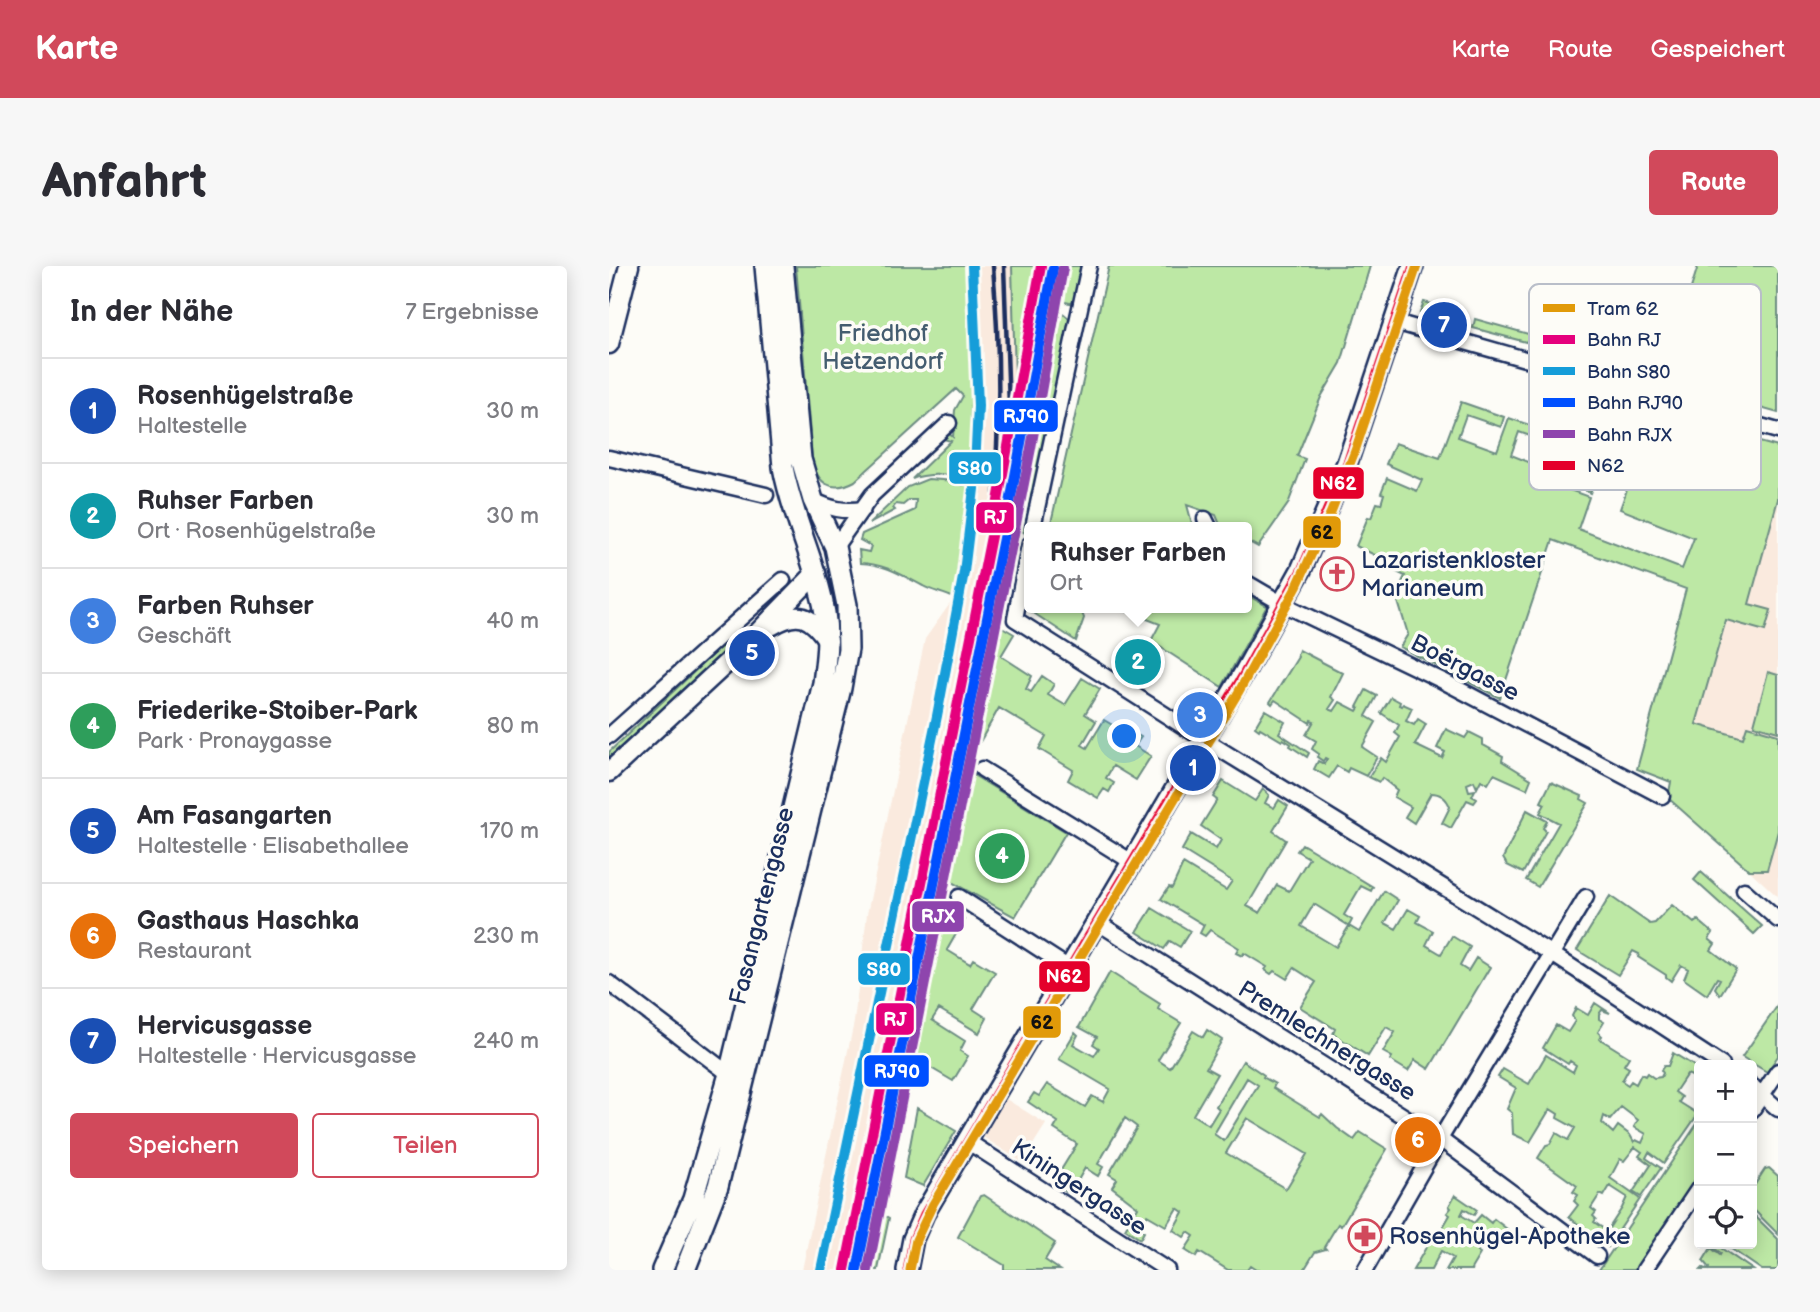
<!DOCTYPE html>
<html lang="de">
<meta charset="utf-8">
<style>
:root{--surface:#fff;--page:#f7f7f7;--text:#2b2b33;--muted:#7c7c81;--line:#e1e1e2;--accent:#d1495b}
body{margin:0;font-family:"Balsamiq Sans",sans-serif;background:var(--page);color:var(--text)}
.controls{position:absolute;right:21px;bottom:21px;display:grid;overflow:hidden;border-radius:7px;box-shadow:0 4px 18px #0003}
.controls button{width:63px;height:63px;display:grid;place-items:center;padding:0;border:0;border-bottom:2px solid var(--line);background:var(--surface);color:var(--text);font:35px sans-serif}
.you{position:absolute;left:516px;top:471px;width:24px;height:24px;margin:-18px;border:5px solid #fff;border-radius:50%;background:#1a73e8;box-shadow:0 0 0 10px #1a73e833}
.badge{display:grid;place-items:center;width:46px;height:46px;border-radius:50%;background:var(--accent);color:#fff;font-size:23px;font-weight:700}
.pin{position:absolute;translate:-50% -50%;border:4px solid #fff;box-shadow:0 2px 7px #0006}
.popup{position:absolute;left:415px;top:256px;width:228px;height:91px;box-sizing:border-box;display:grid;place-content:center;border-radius:7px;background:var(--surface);filter:drop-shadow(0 2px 5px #0005);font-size:23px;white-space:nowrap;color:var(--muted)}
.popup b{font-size:26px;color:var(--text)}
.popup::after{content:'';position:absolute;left:50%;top:100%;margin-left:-14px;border:14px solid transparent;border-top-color:var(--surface)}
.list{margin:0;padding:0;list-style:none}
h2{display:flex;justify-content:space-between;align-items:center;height:91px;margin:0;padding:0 28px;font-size:30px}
h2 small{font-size:23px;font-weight:400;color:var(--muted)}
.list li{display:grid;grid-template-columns:46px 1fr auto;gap:21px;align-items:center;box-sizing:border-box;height:105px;padding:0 28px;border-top:2px solid var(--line)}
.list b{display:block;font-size:26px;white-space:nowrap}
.list p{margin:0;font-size:23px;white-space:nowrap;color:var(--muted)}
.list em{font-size:23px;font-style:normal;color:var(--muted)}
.actions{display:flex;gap:14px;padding:21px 28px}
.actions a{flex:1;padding:16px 0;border:2px solid var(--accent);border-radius:7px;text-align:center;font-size:24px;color:var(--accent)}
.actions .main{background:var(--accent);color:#fff}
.icon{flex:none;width:38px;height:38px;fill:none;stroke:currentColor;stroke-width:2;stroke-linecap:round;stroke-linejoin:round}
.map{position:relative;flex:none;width:1169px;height:1004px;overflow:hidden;border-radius:7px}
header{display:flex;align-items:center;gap:42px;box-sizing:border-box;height:98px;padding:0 35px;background:var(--accent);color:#fff}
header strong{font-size:33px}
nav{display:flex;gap:38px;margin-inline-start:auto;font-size:24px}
.intro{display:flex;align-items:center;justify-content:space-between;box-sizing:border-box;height:168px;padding:0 42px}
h1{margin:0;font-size:49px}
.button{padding:18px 32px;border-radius:7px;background:var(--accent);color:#fff;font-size:24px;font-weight:700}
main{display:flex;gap:42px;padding:0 42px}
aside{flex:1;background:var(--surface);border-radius:7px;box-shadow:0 4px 18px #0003}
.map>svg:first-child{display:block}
</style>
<header>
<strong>Karte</strong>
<nav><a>Karte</a><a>Route</a><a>Gespeichert</a></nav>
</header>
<div class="intro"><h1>Anfahrt</h1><a class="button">Route</a></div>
<main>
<aside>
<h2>In der Nähe<small>7 Ergebnisse</small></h2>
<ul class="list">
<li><span class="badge" style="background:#1a4fb4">1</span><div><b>Rosenhügelstraße</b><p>Haltestelle</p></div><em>30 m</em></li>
<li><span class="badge" style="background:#0f9aa8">2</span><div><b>Ruhser Farben</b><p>Ort · Rosenhügelstraße</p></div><em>30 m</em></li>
<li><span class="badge" style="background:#3f7fe0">3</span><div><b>Farben Ruhser</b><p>Geschäft</p></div><em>40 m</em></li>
<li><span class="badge" style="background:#2e9e5b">4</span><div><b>Friederike-Stoiber-Park</b><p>Park · Pronaygasse</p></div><em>80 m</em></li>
<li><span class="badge" style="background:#1a4fb4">5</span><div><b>Am Fasangarten</b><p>Haltestelle · Elisabethallee</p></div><em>170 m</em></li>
<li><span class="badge" style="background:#e8710a">6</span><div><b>Gasthaus Haschka</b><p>Restaurant</p></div><em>230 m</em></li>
<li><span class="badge" style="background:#1a4fb4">7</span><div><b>Hervicusgasse</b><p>Haltestelle · Hervicusgasse</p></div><em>240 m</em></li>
</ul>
<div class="actions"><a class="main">Speichern</a><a>Teilen</a></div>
</aside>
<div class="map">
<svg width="1169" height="1004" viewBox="0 0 1169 1004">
<rect width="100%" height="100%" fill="#fdfcf7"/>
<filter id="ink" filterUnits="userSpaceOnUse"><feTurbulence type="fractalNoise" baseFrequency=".0143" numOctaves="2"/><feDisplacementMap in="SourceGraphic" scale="14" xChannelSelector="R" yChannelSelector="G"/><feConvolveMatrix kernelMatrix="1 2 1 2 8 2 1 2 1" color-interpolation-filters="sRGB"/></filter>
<g filter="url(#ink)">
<path fill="#faeade" d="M357 0H403L407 101 404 250 388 358 363 481 361 507 253 1004H193L245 756 258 648 316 373 345 332 354 276 362 185V127Z
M1169 181V505L1073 465Z
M1169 508V631L1140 604Z
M397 833 437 858 413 896 374 871Z"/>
<path fill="#bde8a5" stroke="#6c8c82" stroke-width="2" fill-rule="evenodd" d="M187 0H357L362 127 361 209 352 205C344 211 318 206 303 213L342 175 334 173 339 167 344 171 346 144 354 130 347 123 246 215C222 228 207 217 203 192Z
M403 0H434L411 149H407Z
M453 0H474L466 38 456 36 452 33Z
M500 0H761L732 97 712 131 688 190 696 193 679 238 649 281 638 275V261H612L607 249 578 239 584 261H441Z
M1089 0H1169V147L1066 118 1091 39 1078 35Z
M435 31 441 32 443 38 462 54 416 267 410 263C408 248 409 229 416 217L412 210 422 102Z
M815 36 853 46 858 59 811 47Z
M866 53 923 69 917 76 864 62Z
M852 136 895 151 892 161 857 149 849 171 888 185 900 152 952 170 949 180 910 166 902 189 947 207 962 168 978 172 971 223 958 217 955 222 980 231 969 263 1073 303 1085 272 1011 243 1026 201 1100 222 1110 188 1075 179 1081 157 1169 181V233L1140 338 1162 344 1156 365 1117 354 1087 458 1134 472 1138 460 1169 469V565L1158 604H1140L1059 532 1062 516 1028 503 1077 323 944 274 891 432 791 381 799 368 787 329 796 310 778 301 782 293 770 291 747 280 759 251 762 252 768 237 772 238 775 228 772 227 778 212 808 225 813 214 777 198 786 177 831 192Z
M984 165 1002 170 981 227 977 225Z
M319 213 347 215 354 219 360 216 345 332C335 327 323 325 314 320 291 308 276 298 251 297L250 284 260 286 262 280 251 274 253 268 306 244 307 234H300L294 239 287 238 284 242 286 244 260 258 299 221Z
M638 329 658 340 613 421 542 375 551 358 510 342H638Z
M421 342H471L475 352 467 375 420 344Z
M388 358 405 368 392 390 423 410 417 423 422 426 433 410 445 418 439 429 456 439 473 412 491 423 476 448 487 455 473 479 478 482 495 454 512 464 514 461 532 471 526 480 542 490 527 514 504 500 497 512 505 517 500 526 495 523 489 532 459 514 464 504 430 483 437 470 390 442 367 483 363 481Z
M122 371 127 376 0 494V486Z
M690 384 734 407 722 431 726 434 720 443 725 445 731 436 748 445 750 442 748 441 757 424 768 430 757 450 767 456 753 481 768 491 757 510 740 502 738 506 728 500 720 512 705 503 709 495 715 498 718 493 716 492 714 495 708 491 710 488 703 483 707 475 697 469 705 455 702 454 701 457 666 434 663 438 661 436 689 391 688 389Z
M1159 406 1169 409V466L1145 459Z
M782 431 791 436 790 439 793 440 794 438 803 442 797 455 805 459 809 453 817 458 806 479 833 492 836 486 828 482 837 463 856 472 860 466 874 473V479L894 490 893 495 922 513 918 523 885 508 879 518 872 514 868 522 865 515 858 518 860 525 866 524 863 530 868 533 865 537 858 534 842 562 833 557 841 541C838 533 832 527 822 527L805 557 796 551 802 541 785 531 788 524 773 512 770 516 760 511 772 492 777 496 791 471 786 467 790 459 772 447Z
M656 444 676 456 670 467 700 487 698 491 681 480 682 478 674 473 673 475 651 462 650 464 646 461Z
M361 507 457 566 406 651 337 613Z
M614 515 646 535 654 523 660 529 656 537 665 542 670 534 679 540 664 565 677 574 638 640 651 647 668 619 680 625 700 592 688 585 693 578 764 621 762 625 752 620 735 649 743 654 740 660 750 666 775 625 789 634 776 657 787 663 799 643 811 650 808 656 824 665 817 679 832 688 843 670 861 681 851 700 859 705 867 692 881 701 820 803 806 794 799 805 781 794 783 791 774 786 786 766 777 761 759 790 724 768 726 763 691 741 707 716 685 702 678 713 665 705 662 708 656 704 658 701 635 687 633 690 627 687 630 682 601 664 596 670 591 667 595 659 552 633 560 621 563 622 574 598 617 624 623 615 573 584 582 568 607 583 612 574 592 560 608 534 604 531ZM705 638 740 660 727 681 692 660Z
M942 516 973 530 972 533 979 537 929 621 917 614 950 557 931 547 936 538 932 536Z
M918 544 938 555 934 562 937 565 914 607 898 599 894 592Z
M1092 606 1153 660 1145 668 1085 614Z
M1001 630 1041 658 1046 657 1063 639 1085 657 1089 654 1104 667 1100 673 1106 678 1102 684 1127 703 1111 729 1106 722 1111 713 1108 712 1098 729 1075 713 1079 703 1072 699 1062 715 1057 711V709L1029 691 1030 688 1024 685 1009 709 968 684Z
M331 638 355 654 338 684 361 698 364 693 386 706 364 743 378 752 370 767 330 743 323 754 356 775 351 785 359 790 344 815 300 789Z
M543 642 581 665 571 681 561 675 555 683 528 666Z
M501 706 551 738 549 743 572 757 549 794 561 802 584 765 594 771 598 764 613 774 597 802 608 808 584 849 600 859 610 843 607 840 634 795 655 809 654 811 666 818 664 822 711 851 713 848 728 862 745 874 751 866 778 883 732 960 729 958 715 981 717 983 706 986 695 1004H647L641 1000 638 1004H619L590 986 587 991 576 984 585 970 579 966 575 971 564 964 574 946 568 942 557 960 538 949 530 962 535 966 531 973 516 963 529 941 503 921 508 913 500 908 528 861 516 852 489 898 494 901 489 910 476 902 461 928 444 917 468 878 445 863 449 856 419 836 425 827 430 830 438 818 476 841 483 830 494 836 501 823 450 793 466 766 469 769 464 778 485 790 490 782 484 778 488 771 470 761ZM638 812 649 819 615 875 605 868ZM638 852 698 888 677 923 617 887Z
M986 737 1001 747 993 744 990 748V753L995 756 989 766 993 770 991 773 1020 791 1015 799 1020 802 1013 815 1019 819 1022 815 1027 818 1032 808 1036 810 1038 807 1045 812 1052 811 1054 807 1052 804 1055 800H1059L1064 787 1090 803V813L1078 808 1066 826 1073 831 1070 836 1089 848 1055 897 1040 886 1037 892 1052 902 1032 931 1024 926 1042 899 1030 890 1033 886 1026 881 1015 895 1011 893 1001 912 1031 933 999 981 960 951 969 939 965 935 969 929 964 926 968 920 929 892 937 879 941 878 947 867 959 874 966 862 948 852 949 848 941 843 921 876 904 868 903 847 898 843 907 822 889 811 894 803 920 818 937 789 964 806 967 799 961 795 959 798 934 782 947 759 959 766 966 755 963 750 967 742 979 749ZM1012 841 1029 854 1025 861 1037 868 1033 877 1027 874 1025 876 1021 869 1009 860 1004 867 993 857 995 850 1001 854ZM1001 920 1018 931 1013 942 998 965 985 956 987 953 984 950 987 946 982 942 991 928 995 930Z
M1169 739V790L1158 806 1133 791Z
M308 842 347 865 314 920 295 912Z
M1090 855V913L1029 1004H990Z
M1160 902 1169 910V968L1143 942V923L1156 903Z
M375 929 446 977 436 994 451 1004H395V999L349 971 371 930Z
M846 929 868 944 865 949 855 943 852 949 865 957 872 949 882 957 885 953 898 963 889 971 880 966 868 986 871 988 862 1003 864 1004H837L844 992 832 985 822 1004H804L823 971 827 973 841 949 838 947 842 942 840 940Z
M265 944 280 952 269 1004H253Z
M1143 947 1169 973V1004H1153L1115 978H1143Z
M1099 978H1106L1144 1004H1092L1094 1002 1099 1004 1100 1002 1094 995 1102 982 1111 989 1112 987Z"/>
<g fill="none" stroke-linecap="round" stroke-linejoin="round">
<defs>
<path id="minor" d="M786 56 1169 165
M0 192 157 229
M204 234C221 243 235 246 254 243
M596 253 600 261
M424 261 480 0
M420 279 406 353 599 476 943 688 1113 799
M226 281 263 229 340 157
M638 317 674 338 834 415 1053 530
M0 470 174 314
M373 503 523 596
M1135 624 1169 654
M350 631 460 702
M488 656 831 873 988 990
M0 717 120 808
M1143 820 1169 843
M1143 844 1169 805
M358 875 558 1004
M756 1004 831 873 977 631
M1035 1004 1090 922"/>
<path id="tertiary" d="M0 78 20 0
M162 360C189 343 203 350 219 375
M0 506 136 380 207 307"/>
<path id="secondary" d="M53 1004 84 933 120 808 214 417C217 394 220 371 216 347 207 296 183 251 174 201L156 0
M76 1004 109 920 232 422 239 383 238 339 226 281 204 234 192 193 174 0
M298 1004 304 973 315 948 635 407 692 304 738 197 804 0"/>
</defs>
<use href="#minor" stroke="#1b2f5e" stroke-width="19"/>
<use href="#tertiary" stroke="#1b2f5e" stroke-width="23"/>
<use href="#secondary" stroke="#1b2f5e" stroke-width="24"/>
<use href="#minor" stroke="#fdfcf7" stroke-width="14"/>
<use href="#tertiary" stroke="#fdfcf7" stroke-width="18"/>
<use href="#secondary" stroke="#fdfcf7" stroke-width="19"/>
<path stroke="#1b2f5e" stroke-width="4.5" d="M335 520C354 432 372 344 382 254 392 170 391 84 384 0
M233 1004 313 627
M244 1004 363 443 388 298 396 225 400 141 395 0"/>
<defs>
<path id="bus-1" d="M298 1004 304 973 315 948 635 407 692 304 738 197 804 0"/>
</defs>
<use href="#bus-1" stroke="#fdfcf7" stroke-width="14"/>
<use href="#bus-1" stroke="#e4002b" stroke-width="9"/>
<defs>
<path id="rail-1" d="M236 1004 389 235 432 0"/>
<path id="rail-2" d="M212 1004 328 450 355 306 365 223 369 140 363 0"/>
<path id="rail-3" d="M248 1004 401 237 444 2"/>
<path id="rail-4" d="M259 1004 422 182 454 2"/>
</defs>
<use href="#rail-1" stroke="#fdfcf7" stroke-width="16"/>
<use href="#rail-2" stroke="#fdfcf7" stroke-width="16"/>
<use href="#rail-3" stroke="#fdfcf7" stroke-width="16"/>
<use href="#rail-4" stroke="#fdfcf7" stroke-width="16"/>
<use href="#rail-1" stroke="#e5007d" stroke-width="10"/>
<use href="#rail-2" stroke="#159dd9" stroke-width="10"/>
<use href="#rail-3" stroke="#0050ff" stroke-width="10"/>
<use href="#rail-4" stroke="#8e44ad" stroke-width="10"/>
<defs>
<path id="tram-1" d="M301 1004 307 974 324 938 629 427 688 320 722 246 746 185 808 0"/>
</defs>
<use href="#tram-1" stroke="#fdfcf7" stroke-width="14"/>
<use href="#tram-1" stroke="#e19a09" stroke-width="9"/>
</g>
</g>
<defs>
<symbol id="church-ring" viewBox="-11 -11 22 22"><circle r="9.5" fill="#fdfcf7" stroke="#d1495b" stroke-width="1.5"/><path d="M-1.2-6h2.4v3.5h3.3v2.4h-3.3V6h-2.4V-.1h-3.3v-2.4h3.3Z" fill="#d1495b"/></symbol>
<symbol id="pharmacy-ring" viewBox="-11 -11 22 22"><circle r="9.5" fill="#fdfcf7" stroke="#d1495b" stroke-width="1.5"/><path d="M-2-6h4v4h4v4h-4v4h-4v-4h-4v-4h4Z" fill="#d1495b"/></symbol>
</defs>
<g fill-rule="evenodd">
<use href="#church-ring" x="709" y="289" width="38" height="38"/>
<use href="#pharmacy-ring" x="737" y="951" width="38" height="38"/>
</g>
<g text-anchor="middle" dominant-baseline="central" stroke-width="7" stroke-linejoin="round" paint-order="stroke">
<g font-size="24" fill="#445d70" stroke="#fdfcf7">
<text x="274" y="67">Friedhof<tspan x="274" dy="28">Hetzendorf</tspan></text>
</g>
<g font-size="24" fill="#1b2f5e" stroke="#fdfcf7" text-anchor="start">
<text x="752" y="294">Lazaristenkloster<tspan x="752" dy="28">Marianeum</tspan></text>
<text x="780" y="970">Rosenhügel-Apotheke</text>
</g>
<g font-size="24" fill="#1b2f5e" stroke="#fdfcf7">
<text transform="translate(856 402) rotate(27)">Boërgasse</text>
<text transform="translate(153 640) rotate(-76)">Fasangartengasse</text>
<text transform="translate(718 775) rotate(32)">Premlechnergasse</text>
<text transform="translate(470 921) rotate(33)">Kiningergasse</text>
</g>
</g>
<rect x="920" y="18" width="232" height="206" rx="10" fill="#fdfcf7" stroke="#b9bec9" stroke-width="2"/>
<rect x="934" y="38" width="32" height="8" fill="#e19a09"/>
<rect x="934" y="69" width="32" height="9" fill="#e5007d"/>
<rect x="934" y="101" width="32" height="8" fill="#159dd9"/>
<rect x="934" y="132" width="32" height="9" fill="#0050ff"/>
<rect x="934" y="164" width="32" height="8" fill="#8e44ad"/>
<rect x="934" y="195" width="32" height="9" fill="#e4002b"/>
<g font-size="19" fill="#1b2f5e">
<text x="978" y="49">Tram 62</text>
<text x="978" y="80">Bahn RJ</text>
<text x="978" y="112">Bahn S80</text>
<text x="978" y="143">Bahn RJ90</text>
<text x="978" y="175">Bahn RJX</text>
<text x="978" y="206">N62</text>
</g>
<g stroke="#fdfcf7" stroke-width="2.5">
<rect x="384" y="133" width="66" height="34" rx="7" fill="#0050ff"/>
<rect x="339" y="185" width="54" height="34" rx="7" fill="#159dd9"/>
<rect x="703" y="200" width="53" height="34" rx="7" fill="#e4002b"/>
<rect x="366" y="235" width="40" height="33" rx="7" fill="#e5007d"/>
<rect x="693" y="249" width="40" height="34" rx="7" fill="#e19a09"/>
<rect x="302" y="634" width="54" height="33" rx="7" fill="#8e44ad"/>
<rect x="248" y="686" width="54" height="34" rx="7" fill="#159dd9"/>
<rect x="429" y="694" width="53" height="33" rx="7" fill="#e4002b"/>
<rect x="266" y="736" width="40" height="34" rx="7" fill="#e5007d"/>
<rect x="413" y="739" width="40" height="34" rx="7" fill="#e19a09"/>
<rect x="254" y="788" width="67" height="34" rx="7" fill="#0050ff"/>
</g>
<g font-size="19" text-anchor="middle" font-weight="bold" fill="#fff">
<text x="417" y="157">RJ90</text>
<text x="366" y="209">S80</text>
<text x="729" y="224">N62</text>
<text x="386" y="258">RJ</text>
<text x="329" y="657">RJX</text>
<text x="275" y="710">S80</text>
<text x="455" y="717">N62</text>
<text x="286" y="760">RJ</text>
<text x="288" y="812">RJ90</text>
</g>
<g font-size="19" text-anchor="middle" font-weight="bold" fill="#111">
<text x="713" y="273">62</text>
<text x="433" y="763">62</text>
</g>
</svg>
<div class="controls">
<button>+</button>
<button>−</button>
<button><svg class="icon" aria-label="locate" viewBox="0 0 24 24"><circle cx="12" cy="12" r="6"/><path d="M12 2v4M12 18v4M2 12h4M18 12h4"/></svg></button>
</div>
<div class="you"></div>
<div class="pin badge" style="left:584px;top:502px;background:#1a4fb4">1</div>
<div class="pin badge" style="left:529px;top:396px;background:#0f9aa8">2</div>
<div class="popup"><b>Ruhser Farben</b>Ort</div>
<div class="pin badge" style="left:591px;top:449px;background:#3f7fe0">3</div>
<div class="pin badge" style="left:393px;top:590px;background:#2e9e5b">4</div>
<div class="pin badge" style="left:143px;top:387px;background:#1a4fb4">5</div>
<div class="pin badge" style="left:809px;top:874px;background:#e8710a">6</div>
<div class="pin badge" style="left:835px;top:59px;background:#1a4fb4">7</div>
</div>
</main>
